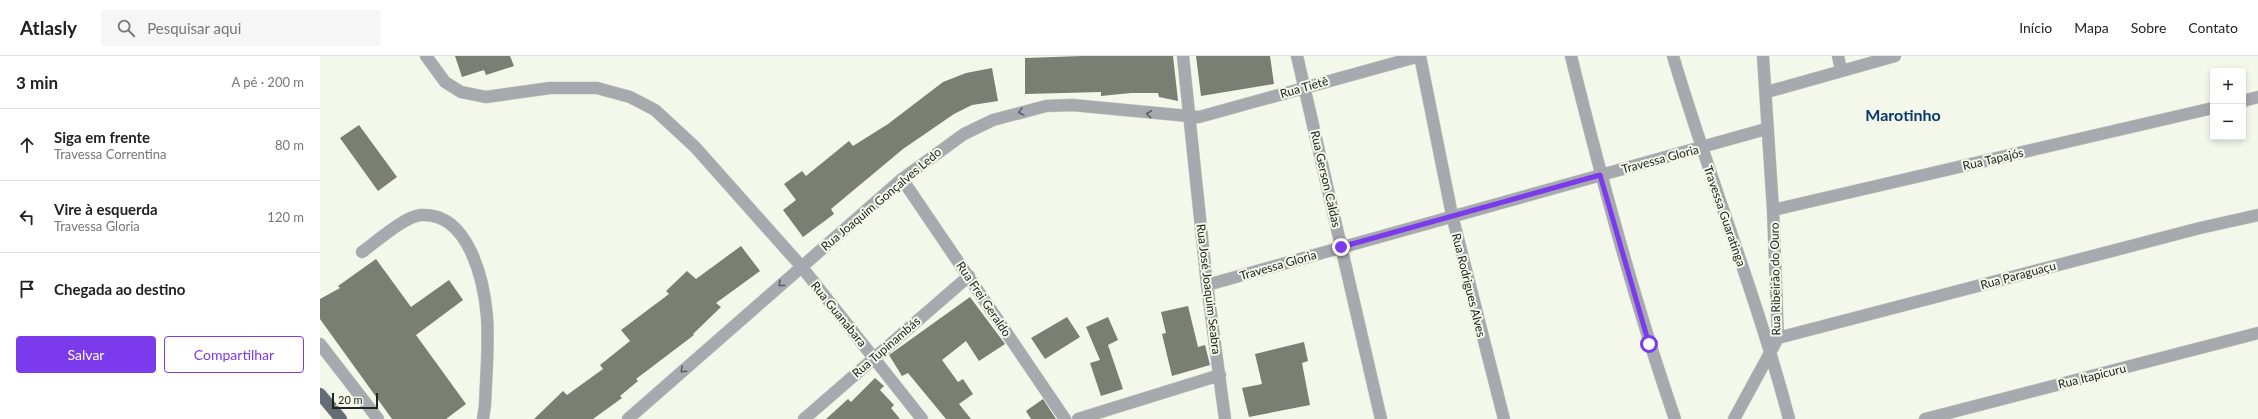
<!DOCTYPE html>
<html lang="pt">
<meta charset="utf-8">
<style>
:root{--surface:#fff;--page:#f6f6f6;--text:#222;--muted:#767676;--line:#e0e0e0;--accent:#7c3aed}
body{margin:0;font-family:Lato,sans-serif;background:var(--page);color:var(--text)}
.controls{position:absolute;right:12px;top:12px;display:grid;overflow:hidden;border-radius:4px;box-shadow:0 2px 6px #0003}
.controls button{width:36px;height:36px;display:grid;place-items:center;padding:0;border:0;border-bottom:1px solid var(--line);background:var(--surface);color:var(--text);font:20px sans-serif}
.scale{position:absolute;left:12px;bottom:10px;width:46px;box-sizing:border-box;padding-left:4px;border:2px solid #22241f;border-top:0;font-size:11px;line-height:14px;white-space:nowrap;color:#22241f;-webkit-text-stroke:3px #f3f8eb;paint-order:stroke}
.stop{position:absolute;width:12px;height:12px;margin:-9px;border:3px solid #7c3aed;border-radius:50%;background:#fff}
.stop.end{background:#7c3aed;border-color:#fff;box-shadow:0 1px 4px #0008}
.list{margin:0;padding:0;list-style:none}
h2{display:flex;justify-content:space-between;align-items:center;height:52px;margin:0;padding:0 16px;font-size:17px}
h2 small{font-size:13px;font-weight:400;color:var(--muted)}
.list li{display:grid;grid-template-columns:26px 1fr auto;gap:12px;align-items:center;box-sizing:border-box;height:72px;padding:0 16px;border-top:1px solid var(--line)}
.list b{display:block;font-size:15px;white-space:nowrap}
.list p{margin:0;font-size:13px;white-space:nowrap;color:var(--muted)}
.list em{font-size:13px;font-style:normal;color:var(--muted)}
.actions{display:flex;gap:8px;padding:12px 16px}
.actions a{flex:1;padding:9px 0;border:1px solid var(--accent);border-radius:4px;text-align:center;font-size:14px;color:var(--accent)}
.actions .main{background:var(--accent);color:#fff}
.icon{flex:none;width:22px;height:22px;fill:none;stroke:currentColor;stroke-width:2;stroke-linecap:round;stroke-linejoin:round}
.map{position:relative;flex:none;width:1938px;height:363px;overflow:hidden}
header{display:flex;align-items:center;gap:24px;box-sizing:border-box;height:56px;padding:0 20px;background:var(--surface);border-bottom:1px solid var(--line)}
header strong{font-size:19px}
nav{display:flex;gap:22px;margin-inline-start:auto;font-size:14px}
.search{width:280px;height:36px;background:var(--page);display:flex;align-items:center;gap:10px;box-sizing:border-box;padding:0 14px;border-radius:4px;color:var(--muted);font-size:15px}
main{display:flex}
aside{flex:1;background:var(--surface)}
.map>svg:first-child{display:block}
</style>
<header>
<strong>Atlasly</strong>
<div class="search"><svg class="icon" aria-label="search" viewBox="0 0 24 24"><circle cx="10" cy="10" r="6"/><path d="M15 15l6 6"/></svg>Pesquisar aqui</div>
<nav><a>Início</a><a>Mapa</a><a>Sobre</a><a>Contato</a></nav>
</header>
<main>
<aside>
<h2>3 min<small>A pé · 200 m</small></h2>
<ul class="list">
<li><svg class="icon" aria-label="ahead" viewBox="0 0 24 24"><path d="M12 20V5M6 11l6-6 6 6"/></svg><div><b>Siga em frente</b><p>Travessa Correntina</p></div><em>80 m</em></li>
<li><svg class="icon" aria-label="left" viewBox="0 0 24 24"><path d="M17 20v-9H6M10 6l-5 5 5 5"/></svg><div><b>Vire à esquerda</b><p>Travessa Gloria</p></div><em>120 m</em></li>
<li><svg class="icon" aria-label="arrive" viewBox="0 0 24 24"><path d="M6 21V4h12l-3 4 3 4H6"/></svg><div><b>Chegada ao destino</b></div></li>
</ul>
<div class="actions"><a class="main">Salvar</a><a>Compartilhar</a></div>
</aside>
<div class="map">
<svg width="1938" height="363" viewBox="0 0 1938 363">
<rect width="100%" height="100%" fill="#f3f8eb"/>
<path fill="#7a7e73" d="M135 0H190L194 10 166 19 164 14 142 21Z
M762 0H853L858 45 839 41 838 37H811L781 40V36L705 38V2Z
M876 0H950L954 28 881 40Z
M672 12 678 45 652 49 634 58 583 93 511 153 514 158 483 181 463 154 476 144 464 128 482 115 486 120 529 85 533 90 568 68 623 26 646 17Z
M39 69 77 121 58 135 20 82Z
M421 190 440 215 396 247 401 251 373 278 374 279 316 323 318 325 300 340 302 342 273 363H214L243 335 247 339 283 313 280 309 310 285 301 274 349 238 346 235 367 215 376 223Z
M56 203 91 251 129 224 143 244 96 279 146 348 126 363H72L0 263V243L20 232 18 230Z
M650 241 685 288 659 305 646 285 622 304 638 326 643 323 653 338 639 348 651 363H626L588 317 582 320 569 299Z
M868 250 878 291 885 289 890 309 852 320 842 278 846 277 841 256Z
M747 261 760 281 725 303 711 282Z
M788 261 798 284 788 289 803 333 781 340 770 307 780 304 766 271Z
M984 286 988 305 982 307 990 349 929 361 922 332 942 328 935 298Z
M555 322 564 330 560 334 574 349 571 352 580 363H506L528 343 531 346Z
M723 343 736 363H711L706 355Z"/>
<g fill="none" stroke-linecap="round" stroke-linejoin="round">
<defs>
<path id="minor" d="M106 0 125 26 141 36 166 41 230 32H277L310 41 335 54 375 91 481 210 602 363
M863 0 887 229 905 363
M977 0 1061 363
M1100 0 1132 159 1184 363
M1251 0C1281 122 1314 244 1355 363
M1353 0C1389 122 1437 240 1469 363
M1518 0 1521 14
M1447 36 1575 0
M1923 45 1938 41
M582 123 745 363
M1453 154 1893 52
M42 196C56 186 85 160 101 159 149 156 164 225 167 261 169 290 166 320 165 349L163 363
M887 229 1446 73
M1458 282 1880 172 1938 159
M0 288 58 363
M308 363 582 123 644 78 673 64 726 50 752 49 879 61 1100 0
M484 363 649 220
M758 363 900 319
M1414 363 1458 282 1453 154 1443 0
M1605 363 1938 277"/>
<path id="major" d="M0 338 21 363"/>
</defs>
<use href="#minor" stroke="#cdd2c6" stroke-width="13"/>
<use href="#major" stroke="#cdd2c6" stroke-width="13"/>
<use href="#minor" stroke="#a6aaaf" stroke-width="12"/>
<use href="#major" stroke="#656c74" stroke-width="12"/>
</g>
<defs><path id="oneway-chevron" d="M-2-3.5L2.5 0L-2 3.5" fill="none" stroke-width="1.6" stroke-linecap="round" stroke-linejoin="round"/></defs>
<g stroke="#5d6060">
<use href="#oneway-chevron" transform="translate(701 56) rotate(166)"/>
<use href="#oneway-chevron" transform="translate(829 58) rotate(-174)"/>
<use href="#oneway-chevron" transform="translate(461 228) rotate(138)"/>
<use href="#oneway-chevron" transform="translate(363 314) rotate(138)"/>
</g>
<g fill="none" stroke-linecap="round" stroke-linejoin="round">
<path stroke="#7c3aed" stroke-width="5" d="M1021 191 1280 119 1329 288"/>
</g>
<g text-anchor="middle" dominant-baseline="central" stroke-width="4" stroke-linejoin="round" paint-order="stroke">
<g font-size="12" fill="#22241f" stroke="#f3f8eb">
<text transform="translate(984 31) rotate(-16)">Rua Tietê</text>
<text transform="translate(1340 103) rotate(-15)">Travessa Gloria</text>
<text transform="translate(1673 103) rotate(-13)">Rua Tapajós</text>
<text transform="translate(1006 123) rotate(77)">Rua Gerson Caldas</text>
<text transform="translate(561 143) rotate(-40)">Rua Joaquim Gonçalves Ledo</text>
<text transform="translate(1405 160) rotate(71)">Travessa Guaratinga</text>
<text transform="translate(958 209) rotate(-16)">Travessa Gloria</text>
<text transform="translate(1698 219) rotate(-15)">Rua Paraguaçu</text>
<text transform="translate(1455 223) rotate(-91)">Rua Ribeirão do Ouro</text>
<text transform="translate(1149 229) rotate(76)">Rua Rodrigues Alves</text>
<text transform="translate(889 233) rotate(83)">Rua José Joaquim Seabra</text>
<text transform="translate(664 243) rotate(56)">Rua Frei Geraldo</text>
<text transform="translate(519 258) rotate(51)">Rua Guanabara</text>
<text transform="translate(566 291) rotate(-41)">Rua Tupinambás</text>
<text transform="translate(1772 320) rotate(-14)">Rua Itapicuru</text>
</g>
<g font-size="16" font-weight="bold" fill="#0b386b" stroke="#f3f8eb">
<text x="1583" y="58">Marotinho</text>
</g>
</g>
</svg>
<div class="controls">
<button>+</button>
<button>−</button>
</div>
<div class="scale">20 m</div>
<div class="stop" style="left:1329px;top:288px"></div>
<div class="stop end" style="left:1021px;top:191px"></div>
</div>
</main>
